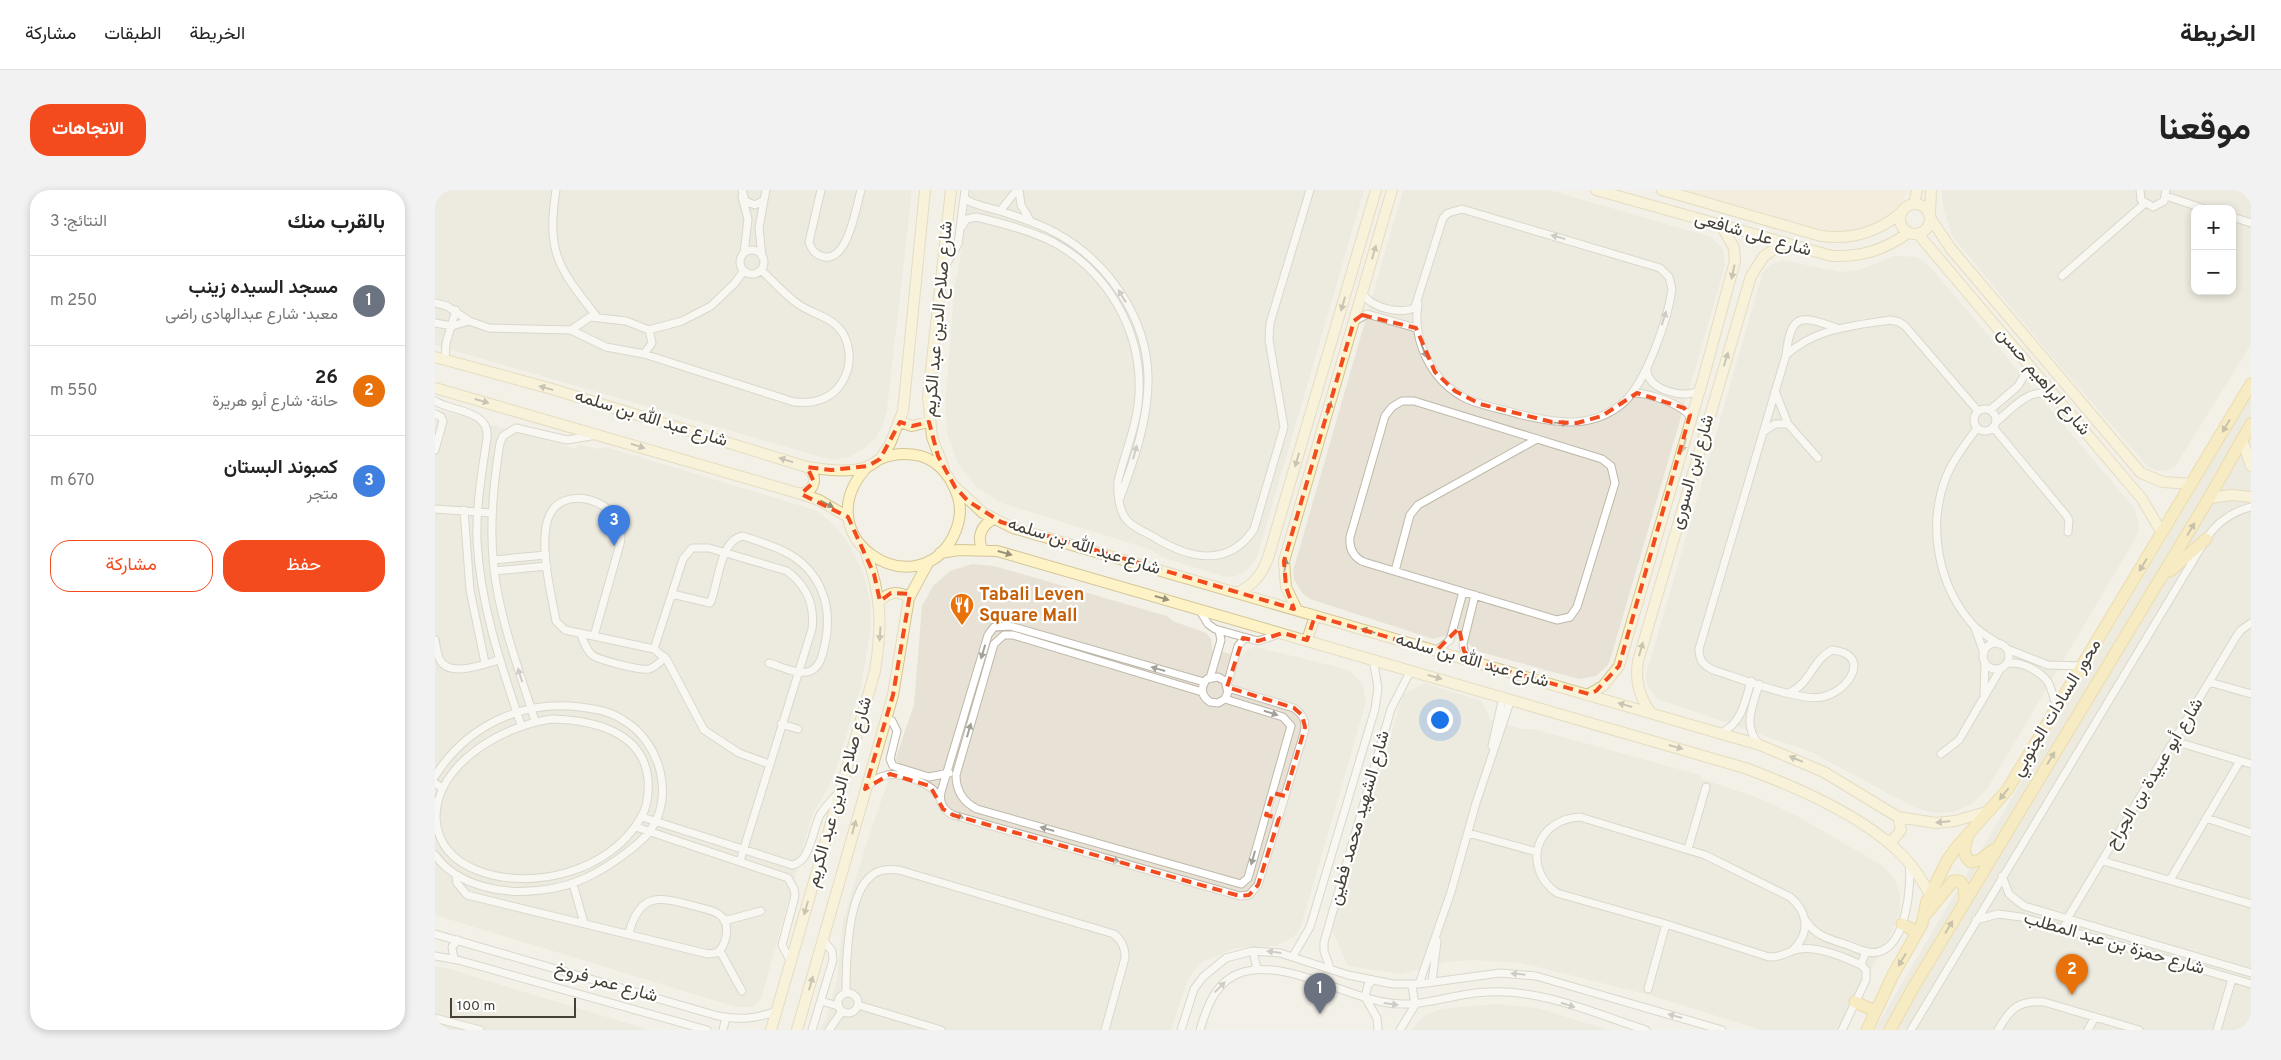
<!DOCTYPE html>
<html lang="ar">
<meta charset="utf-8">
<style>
:root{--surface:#fff;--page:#f2f2f2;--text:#222;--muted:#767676;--line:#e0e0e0;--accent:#f34b1e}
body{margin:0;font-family:Overpass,Vazirmatn,sans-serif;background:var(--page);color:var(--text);direction:rtl}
.controls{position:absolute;right:15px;top:15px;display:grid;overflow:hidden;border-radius:10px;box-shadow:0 2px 8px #0003}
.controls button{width:45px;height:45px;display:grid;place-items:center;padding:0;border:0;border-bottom:1px solid var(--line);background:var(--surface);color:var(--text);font:25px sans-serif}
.scale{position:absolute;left:15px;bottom:12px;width:126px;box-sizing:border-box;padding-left:5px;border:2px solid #464136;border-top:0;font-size:14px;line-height:18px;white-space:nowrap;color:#464136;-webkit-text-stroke:4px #fff;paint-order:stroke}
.you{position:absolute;left:1004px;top:529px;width:18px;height:18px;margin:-12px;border:4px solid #fff;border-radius:50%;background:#1a73e8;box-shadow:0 0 0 8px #1a73e833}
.badge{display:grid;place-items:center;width:32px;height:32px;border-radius:50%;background:var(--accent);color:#fff;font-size:16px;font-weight:700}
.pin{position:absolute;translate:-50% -41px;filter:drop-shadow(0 1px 2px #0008)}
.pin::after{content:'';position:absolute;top:26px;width:18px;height:15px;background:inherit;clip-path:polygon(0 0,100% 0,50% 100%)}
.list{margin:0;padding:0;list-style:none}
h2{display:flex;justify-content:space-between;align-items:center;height:65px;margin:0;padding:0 20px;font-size:21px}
h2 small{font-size:16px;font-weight:400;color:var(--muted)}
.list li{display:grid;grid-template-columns:32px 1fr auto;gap:15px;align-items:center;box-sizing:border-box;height:90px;padding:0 20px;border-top:1px solid var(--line)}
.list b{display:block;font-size:19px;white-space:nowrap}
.list p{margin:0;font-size:16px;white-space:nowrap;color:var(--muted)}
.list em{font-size:16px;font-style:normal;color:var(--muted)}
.actions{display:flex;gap:10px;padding:15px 20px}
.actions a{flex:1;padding:11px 0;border:1px solid var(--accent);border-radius:20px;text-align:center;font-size:18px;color:var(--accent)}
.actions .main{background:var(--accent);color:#fff}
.map{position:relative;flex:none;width:1816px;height:840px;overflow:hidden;direction:ltr;border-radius:20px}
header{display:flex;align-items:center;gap:30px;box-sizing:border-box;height:70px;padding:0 25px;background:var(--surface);border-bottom:1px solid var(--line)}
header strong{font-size:24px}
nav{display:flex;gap:28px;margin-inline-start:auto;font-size:18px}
.intro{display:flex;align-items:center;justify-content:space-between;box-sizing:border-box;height:120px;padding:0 30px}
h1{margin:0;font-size:35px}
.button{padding:12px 22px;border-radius:20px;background:var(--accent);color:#fff;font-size:18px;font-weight:700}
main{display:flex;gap:30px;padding:0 30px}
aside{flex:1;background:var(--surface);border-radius:20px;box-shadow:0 2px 8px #0003}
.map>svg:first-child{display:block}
</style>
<header>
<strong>الخريطة</strong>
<nav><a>الخريطة</a><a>الطبقات</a><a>مشاركة</a></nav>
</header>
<div class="intro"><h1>موقعنا</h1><a class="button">الاتجاهات</a></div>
<main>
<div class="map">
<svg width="1816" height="840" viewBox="0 0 1816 840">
<rect width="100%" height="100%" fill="#f3f0e7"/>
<path fill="#e7e2d5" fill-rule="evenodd" d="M0 0H477L452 219 448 235 440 249 427 260 413 267 397 270 0 155Z
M535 0H929L822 367 816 376 808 383 798 387 787 386 726 367 717 360 564 312 540 296 523 273 513 246 510 217 520 91 523 83Z
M968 0H1114L1276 47 1288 59 1290 76 1176 467 1173 475 1161 486 1144 489 1042 461 1033 453 1010 446 998 449 875 409 868 404 859 390 858 381Z
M1507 0H1816V154L1741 275 1733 280 1723 281 1713 277 1613 162 1517 46 1508 16ZM1760 19H1797V101H1760Z
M1460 66 1482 67 1498 80 1700 319 1704 337 1702 346 1552 599 1537 614 1519 622 1498 623 1479 617 1376 562 1223 509 1212 495 1211 485 1328 82 1337 74 1348 70 1405 82 1424 80Z
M1816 206V840H1440L1454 815Z
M0 219 141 259 143 254 164 259 171 257 367 316 382 321 392 329 404 340 417 360 429 385 436 417 435 443 426 496 403 573 393 598 377 625 326 809 318 817H301L0 725Z
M537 374 559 376 732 426 738 431 771 443 776 449 777 459 806 467 812 460 820 457 866 468 913 480 927 493 931 512 866 736 860 745 842 756 800 758 765 773 753 789 736 840H384L391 829 402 790 408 731 431 655 479 515 487 416 498 396 515 381Z
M989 493 1047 511 1055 530 1088 539H1098L1265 585 1267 589 1321 607 1362 626 1448 676 1459 688 1465 704V722L1453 750 1414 815 1404 840H1326L1215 805 1087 773 1038 770 1011 772 966 784 913 776 897 740 968 505Z
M0 777 11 778 214 840H0Z
M1061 814 1102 818 1173 840H976L989 826 1006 819Z"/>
<path fill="#f4e8d3" d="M1247 0H1473L1461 22 1443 34 1404 44Z"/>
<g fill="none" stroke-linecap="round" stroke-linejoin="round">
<defs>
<path id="street" d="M121 0C111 64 124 78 162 127
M307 0 310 11 320 15 329 10 331 0
M386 0 374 52C376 59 381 66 390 67 413 70 421 18 426 0
M584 0 586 15 595 30
M1705 0 1706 10 1718 17 1729 11 1731 0
M1731 6 1770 19
M307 7 313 29 309 63
M529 8C539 16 553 17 565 21 584 27 603 33 621 43 672 71 712 127 713 187 714 227 699 271 685 308
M565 21 582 0
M1797 27 1816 33
M525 39 532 29 541 27C567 33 594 40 618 52 672 81 707 140 704 203 703 233 690 262 683 291 682 302 684 320 691 329 697 337 708 341 717 346 752 368 793 379 819 339L849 237 834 150 835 133 875 0
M305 72a12 12 0 1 1 24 0a12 12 0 1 1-24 0Z
M327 67 324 38 329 10
M508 80 523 54 530 0
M1627 86 1709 14
M928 103C933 117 968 126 980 117L1008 28 1013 23 1027 19 1225 78 1234 87 1237 99C1233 129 1211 193 1188 213 1156 240 1120 233 1083 224 1066 219 1048 216 1032 209 997 192 977 152 983 114
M0 113 12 116 34 131 54 138 136 140 171 157 209 164 359 212C378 214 395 210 406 194 420 173 416 143 394 130 384 124 373 121 363 114 349 104 338 91 326 80
M920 131 932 124 981 138
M0 133 17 136 34 131
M136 140 155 127 191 131 214 140 247 131 276 116 299 94 309 81
M209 164 217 153 214 140
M1351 165C1356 121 1367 126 1402 138
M10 170 11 153 21 120
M1212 180C1212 200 1251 210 1265 200
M1340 201 1353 234 1383 268
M1197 203C1212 202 1251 215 1256 229
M0 211C18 222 55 220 52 248 47 281 41 316 42 350 45 414 66 475 86 535
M967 211H979L1167 269 1176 276 1180 293 1142 417 1135 427 1122 430 929 372C918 367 914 358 915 347L950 226 957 217Z
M1539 230a11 11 0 1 1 22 0a11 11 0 1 1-22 0Z
M1555 220 1583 196 1595 176
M0 224 6 227 8 231 0 260
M1561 232C1578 218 1594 197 1618 204
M1558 237 1631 325 1634 330 1633 342
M1542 238C1530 255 1517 271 1510 290 1492 339 1504 398 1539 436 1545 443 1556 448 1564 454
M1328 242 1340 234H1353
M0 319 57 323
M29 320 35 400 50 473
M58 370 111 365
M59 381 112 376
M960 381 975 325 983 315 1102 249
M237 404 275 413C284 394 284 350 308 346 331 354 356 360 373 379 394 403 396 433 388 462 386 471 382 480 372 482 360 484 345 476 334 473
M764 419 773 434 780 439 823 451 847 443
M1540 438 1549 463
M146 444C148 451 151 459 157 465 164 470 206 481 214 479 221 477 225 472 230 467
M159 446 185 354C195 311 123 288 112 332 105 361 116 402 121 431L130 440 219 459 232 470 269 540 304 563 334 574
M0 450C1 456 2 464 5 470 15 488 49 474 64 470
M1548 466a13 13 0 1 1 26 0a13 13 0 1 1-26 0Z
M219 459 248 369 257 358H274L352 381C372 396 380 415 377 439L305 671
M1572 459 1613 475 1647 476
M1001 461 1015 450 1028 402
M1037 470 1029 461 1028 454 1040 405
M1571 474C1584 470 1604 480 1613 492 1617 499 1619 510 1622 518
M775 488 786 450 784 441
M769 492 575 436 559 437 553 445 506 602C504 613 508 620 518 625L805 706 814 705 823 695 869 543C872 531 868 524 859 518L793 498
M1774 492 1816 504
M792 495 803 456 810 448
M767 502 578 445H569L559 454 521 585C521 601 528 612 542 619L806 694 813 688 856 536 848 527 790 509 783 513 775 512C766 506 765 497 772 489L783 487 790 491 793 502 790 509
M1354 503C1376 493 1377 470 1397 460 1437 464 1415 501 1387 507 1365 512 1301 487 1278 480 1268 475 1264 470 1264 459L1351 165C1381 138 1417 136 1455 130L1464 132 1470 136 1543 221
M1549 504 1550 472
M451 528 457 531 462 541 455 569 458 576 494 587 514 583
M117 529C157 530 208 541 213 589 214 603 213 617 205 629 175 681 98 701 44 681 20 672 3 656 1 629 0 573 70 535 117 529Z
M100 531C85 482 65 431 59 379 54 337 58 295 65 253L68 246 81 238 132 250 162 245
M346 534 363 539
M1286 543C1307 533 1310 512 1316 491
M1739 551 1816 574
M1324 554C1307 536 1318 515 1324 494
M1057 556 1068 507
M1506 564 1524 550 1566 478
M0 586C32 536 86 510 145 517 160 519 175 521 188 530 225 551 241 607 214 642 208 650 199 657 191 663 166 682 139 697 106 700 70 705 23 697 0 665
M0 593 7 598
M432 597C437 591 444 587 452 585 467 582 498 594 505 608
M207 627 357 675C376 672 377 640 385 625 390 617 397 610 403 603
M1771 628 1816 643
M201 637 353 688 359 699 360 706 347 755 356 772
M1033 643 1102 662
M1253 659 1271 597
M1668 671 1816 714
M21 685 22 693 32 705 273 764 281 763C291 757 295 738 288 728 281 720 269 719 259 716 225 707 205 701 194 743
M1567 686 1574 704 1589 716 1816 783
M1735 690 1805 571
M138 694 149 733
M1541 730 1563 724 1586 727 1816 794
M289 731 326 721
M1371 731C1381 746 1394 749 1410 754 1419 757 1433 765 1443 762 1471 756 1477 696 1474 673
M1629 739 1632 729 1801 447 1806 440 1816 433
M0 744 283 826C306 830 320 829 342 821
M1358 760C1375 743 1374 723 1355 707L1270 665 1145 627C1101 629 1086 677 1122 703L1231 734 1334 767C1346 768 1353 761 1364 759 1383 756 1409 767 1426 775L1431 780V790L1407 840
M285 761 307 801
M818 761 822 779
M0 766 23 770 272 840
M858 766 875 737 940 519 943 498 938 469
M19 769 17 757 23 750
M1426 775 1431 761
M895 778 889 761V752L956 519 976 480
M937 791 933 795 930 807 942 828 943 840
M997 792 1002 751
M984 794 1016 702 1041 613 1076 509
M1213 799 1231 734
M411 802C411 774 412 707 435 687 443 679 453 679 464 680L679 744C687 751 690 757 690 768L670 840
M403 813a10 10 0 1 1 20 0a10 10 0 1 1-20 0Z
M386 811 403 816
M423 815 506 840
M0 828 45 840
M288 840 291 827
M377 840 398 770 397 761 388 750
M394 840 407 821
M746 840 759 799 768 787 791 768 818 761 845 763 913 785 958 794H984L1065 783 1101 786 1287 840
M765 840C772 816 781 790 808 782 850 770 906 804 948 812 984 820 1017 803 1053 802 1107 799 1161 824 1211 840
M965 840 980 815 977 795
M1476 840 1771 349C1782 332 1796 322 1816 317
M1563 840C1575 819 1583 810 1609 812L1704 840
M1653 840 1660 827
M1782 840 1797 789"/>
<path id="secondary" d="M1161 0 1397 66C1427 67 1449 60 1473 43
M1227 0 1386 46C1418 50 1443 42 1467 22
M1465 29a15 15 0 1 1 30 0a15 15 0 1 1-30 0Z
M1479 14 1482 0
M1495 24 1496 0
M1496 29 1516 59 1706 283 1728 292 1756 294
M1483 44 1707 309 1727 343
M0 167 117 199 372 277C391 280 413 283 432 277 437 275 441 271 445 269 458 263 473 263 486 266 505 272 517 289 523 307 527 320 524 335 518 347 480 419 367 346 433 276
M0 198 366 304 384 310 413 327
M465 232 477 236 494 232
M1807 249 1816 276
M445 269 455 254 468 221 490 0
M509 279 497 247 493 207 516 0
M520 297 548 323 578 338 1325 555 1389 582 1463 627 1501 633 1520 631 1555 621
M366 304C381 300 383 286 372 277
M1774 308 1797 305 1816 307
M547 359C542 347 546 335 559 329
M505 363 524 360 562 361 1310 578C1359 596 1425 625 1463 661 1477 674 1486 689 1495 704
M802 403C818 395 827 385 833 368L941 0
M445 411C453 402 464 400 474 408
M862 420 851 397 849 371 957 0
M872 450 880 426
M1154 504 1168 496 1184 476 1270 182 1300 71 1299 58 1287 37
M1215 522C1204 505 1200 491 1203 471L1316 86 1329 66 1349 53
M1451 651 1458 650 1466 640 1463 627
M336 840 440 481C447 437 447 406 431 363
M362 840 458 505 474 408 494 371"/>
<path id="primary" d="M1735 381 1771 349
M1533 646C1530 656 1526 665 1536 672L1545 670 1558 660
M1490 725 1518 691H1525L1529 697 1530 712
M1467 734 1482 742
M1420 812 1440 821
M1432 840 1458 785 1487 734 1492 711 1512 671 1521 658 1573 599 1816 194
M1455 840 1478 798 1774 308 1816 234"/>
</defs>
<use href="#street" stroke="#beb8aa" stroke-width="9"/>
<use href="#secondary" stroke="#d2c598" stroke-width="12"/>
<use href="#primary" stroke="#e0c368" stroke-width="13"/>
<use href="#street" stroke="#fff" stroke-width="7"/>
<use href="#secondary" stroke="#fdf3c7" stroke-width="10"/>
<use href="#primary" stroke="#fbe598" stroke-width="11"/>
</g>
<defs><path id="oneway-solid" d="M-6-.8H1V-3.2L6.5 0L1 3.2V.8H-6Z" transform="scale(1.25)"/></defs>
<g fill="#a2a09a">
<use href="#oneway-solid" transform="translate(1123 47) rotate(-164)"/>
<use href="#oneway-solid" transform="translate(687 106) rotate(-122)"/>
<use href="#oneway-solid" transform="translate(1229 128) rotate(-72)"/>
<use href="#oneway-solid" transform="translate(989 161) rotate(69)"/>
<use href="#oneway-solid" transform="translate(1126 233) rotate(3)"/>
<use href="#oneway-solid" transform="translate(700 262) rotate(-75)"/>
<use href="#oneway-solid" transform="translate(548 462) rotate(107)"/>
<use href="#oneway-solid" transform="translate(723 479) rotate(-164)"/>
<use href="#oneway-solid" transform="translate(85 485) rotate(-108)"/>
<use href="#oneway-solid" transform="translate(836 523) rotate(18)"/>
<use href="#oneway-solid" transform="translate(534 540) rotate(-74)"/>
<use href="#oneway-solid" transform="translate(522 626) rotate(18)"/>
<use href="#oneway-solid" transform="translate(612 639) rotate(-164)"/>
<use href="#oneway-solid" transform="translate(818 668) rotate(106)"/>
<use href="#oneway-solid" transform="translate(678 670) rotate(16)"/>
<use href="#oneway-solid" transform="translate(839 762) rotate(-173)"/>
<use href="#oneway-solid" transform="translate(1083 784) rotate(-174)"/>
<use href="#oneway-solid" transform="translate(785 797) rotate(-45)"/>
<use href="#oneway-solid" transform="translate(956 814) rotate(8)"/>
<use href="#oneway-solid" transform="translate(1133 815) rotate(18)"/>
<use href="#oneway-solid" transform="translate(1240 826) rotate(-164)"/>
</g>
<g fill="#989177">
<use href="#oneway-solid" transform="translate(939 62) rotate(-74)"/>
<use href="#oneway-solid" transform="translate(1298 82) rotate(102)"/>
<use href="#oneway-solid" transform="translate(908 114) rotate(106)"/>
<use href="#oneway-solid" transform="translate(1291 169) rotate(-73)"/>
<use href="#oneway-solid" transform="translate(111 198) rotate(-164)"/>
<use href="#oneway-solid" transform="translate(47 211) rotate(16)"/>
<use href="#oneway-solid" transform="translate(894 218) rotate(-74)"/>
<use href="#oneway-solid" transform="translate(1249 255) rotate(106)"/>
<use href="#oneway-solid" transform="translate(203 256) rotate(17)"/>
<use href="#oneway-solid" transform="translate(351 270) rotate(-163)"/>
<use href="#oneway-solid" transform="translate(862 270) rotate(106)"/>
<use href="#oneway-solid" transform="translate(392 314) rotate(27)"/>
<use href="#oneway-solid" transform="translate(570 363) rotate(16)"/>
<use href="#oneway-solid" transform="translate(850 375) rotate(-83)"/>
<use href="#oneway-solid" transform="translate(727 408) rotate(16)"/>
<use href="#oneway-solid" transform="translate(933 441) rotate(-164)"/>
<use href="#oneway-solid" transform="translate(445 444) rotate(94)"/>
<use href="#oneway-solid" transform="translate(1206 459) rotate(-74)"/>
<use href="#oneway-solid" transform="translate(1000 487) rotate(16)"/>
<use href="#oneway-solid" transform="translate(1190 515) rotate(-164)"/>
<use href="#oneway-solid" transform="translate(1241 557) rotate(16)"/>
<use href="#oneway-solid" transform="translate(1361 569) rotate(-157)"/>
<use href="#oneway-solid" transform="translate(1508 632) rotate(175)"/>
<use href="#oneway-solid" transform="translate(419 637) rotate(-75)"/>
<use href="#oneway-solid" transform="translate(371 718) rotate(106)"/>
<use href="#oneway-solid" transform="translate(376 793) rotate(-74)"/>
</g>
<g fill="#978b62">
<use href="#oneway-solid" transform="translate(1791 236) rotate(121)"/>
<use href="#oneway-solid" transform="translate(1756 339) rotate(-59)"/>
<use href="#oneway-solid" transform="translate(1708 375) rotate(121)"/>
<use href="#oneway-solid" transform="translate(1616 568) rotate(-59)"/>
<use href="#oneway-solid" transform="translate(1569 604) rotate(128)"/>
<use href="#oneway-solid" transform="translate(1514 737) rotate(-59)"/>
<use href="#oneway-solid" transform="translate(1467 770) rotate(121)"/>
</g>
<path d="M0 0H1816V840H0ZM927 125 981 138 1000 182 1020 201 1045 214 1117 232 1142 233 1167 226 1202 203 1249 218 1255 225 1184 476 1161 501 1154 504 1038 471 1029 461 1024 438 1001 461 880 426 872 450 848 443 823 451 808 448 792 497 859 518 867 525 870 537 850 606 838 603 831 625 844 628 823 695 814 705 805 706 518 625 508 619 495 596 455 584 430 599 458 505 475 404 456 403 445 411 439 384 413 327 366 304 379 292 372 277 396 280 433 276 445 269 465 232 477 236 494 232 503 266 520 297 533 311 566 332 859 419 851 397 849 371 919 131Z" fill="#f3f0e7" fill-opacity=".55" fill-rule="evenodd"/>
<path fill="none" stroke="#f34b1e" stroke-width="4" stroke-dasharray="10 6" stroke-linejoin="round" d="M927 125 981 138 1000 182 1020 201 1045 214 1117 232 1142 233 1167 226 1202 203 1249 218 1255 225 1184 476 1161 501 1154 504 1038 471 1029 461 1024 438 1001 461 880 426 872 450 848 443 823 451 808 448 792 497 859 518 867 525 870 537 850 606 838 603 831 625 844 628 823 695 814 705 805 706 518 625 508 619 495 596 455 584 430 599 458 505 475 404 456 403 445 411 439 384 413 327 366 304 379 292 372 277 396 280 433 276 445 269 465 232 477 236 494 232 503 266 520 297 533 311 566 332 859 419 851 397 849 371 919 131Z"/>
<defs>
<symbol id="restaurant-pin" viewBox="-11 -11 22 30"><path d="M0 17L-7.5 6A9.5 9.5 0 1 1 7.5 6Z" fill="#e8710a" stroke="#fff"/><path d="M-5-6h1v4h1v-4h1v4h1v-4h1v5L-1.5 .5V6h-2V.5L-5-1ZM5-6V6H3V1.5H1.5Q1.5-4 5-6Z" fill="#fff"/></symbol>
</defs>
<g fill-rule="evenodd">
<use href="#restaurant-pin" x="513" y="401" width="28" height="38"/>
</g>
<g text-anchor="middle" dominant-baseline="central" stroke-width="4.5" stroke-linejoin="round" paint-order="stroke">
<g font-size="18" fill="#464136" stroke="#fff">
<text transform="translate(1318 45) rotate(16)">شارع على شافعى</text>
<text transform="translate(504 129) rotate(-85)">شارع صلاح الدين عبد الكريم</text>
<text transform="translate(1608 192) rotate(50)">شارع ابراهيم حسن</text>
<text transform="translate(216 229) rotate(17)">شارع عبد الله بن سلمه</text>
<text transform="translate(1258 282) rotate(-74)">شارع ابن السورى</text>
<text transform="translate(649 357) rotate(17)">شارع عبد الله بن سلمه</text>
<text transform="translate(1037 471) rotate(16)">شارع عبد الله بن سلمه</text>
<text transform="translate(1622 518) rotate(-59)">محور السادات الجنوبي</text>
<text transform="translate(1720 584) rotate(-59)">شارع أبو عبيدة بن الجراح</text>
<text transform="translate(405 602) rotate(-74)">شارع صلاح الدين عبد الكريم</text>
<text transform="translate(925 628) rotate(-74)">شارع الشهيد محمد فطين</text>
<text transform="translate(1679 754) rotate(16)">شارع حمزة بن عبد المطلب</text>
<text transform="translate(171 793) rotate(16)">شارع عمر فروخ</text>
</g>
<g font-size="18" font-weight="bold" fill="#c56008" stroke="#fff" text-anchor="start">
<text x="544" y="405">Tabali Leven<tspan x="544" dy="21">Square Mall</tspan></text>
</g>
</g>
</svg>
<div class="controls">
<button>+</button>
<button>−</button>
</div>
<div class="scale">100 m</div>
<div class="you"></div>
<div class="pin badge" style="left:885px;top:824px;background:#6b7280">1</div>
<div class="pin badge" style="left:1637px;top:805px;background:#e8710a">2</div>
<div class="pin badge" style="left:179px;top:356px;background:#3f7fe0">3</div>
</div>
<aside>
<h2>بالقرب منك<small>النتائج: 3</small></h2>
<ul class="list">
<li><span class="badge" style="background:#6b7280">1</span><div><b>مسجد السيده زينب</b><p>معبد · شارع عبدالهادى راضى</p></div><em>250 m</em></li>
<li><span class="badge" style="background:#e8710a">2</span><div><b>26</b><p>حانة · شارع أبو هريرة</p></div><em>550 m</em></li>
<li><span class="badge" style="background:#3f7fe0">3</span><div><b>كمبوند البستان</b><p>متجر</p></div><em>670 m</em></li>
</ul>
<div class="actions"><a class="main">حفظ</a><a>مشاركة</a></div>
</aside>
</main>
